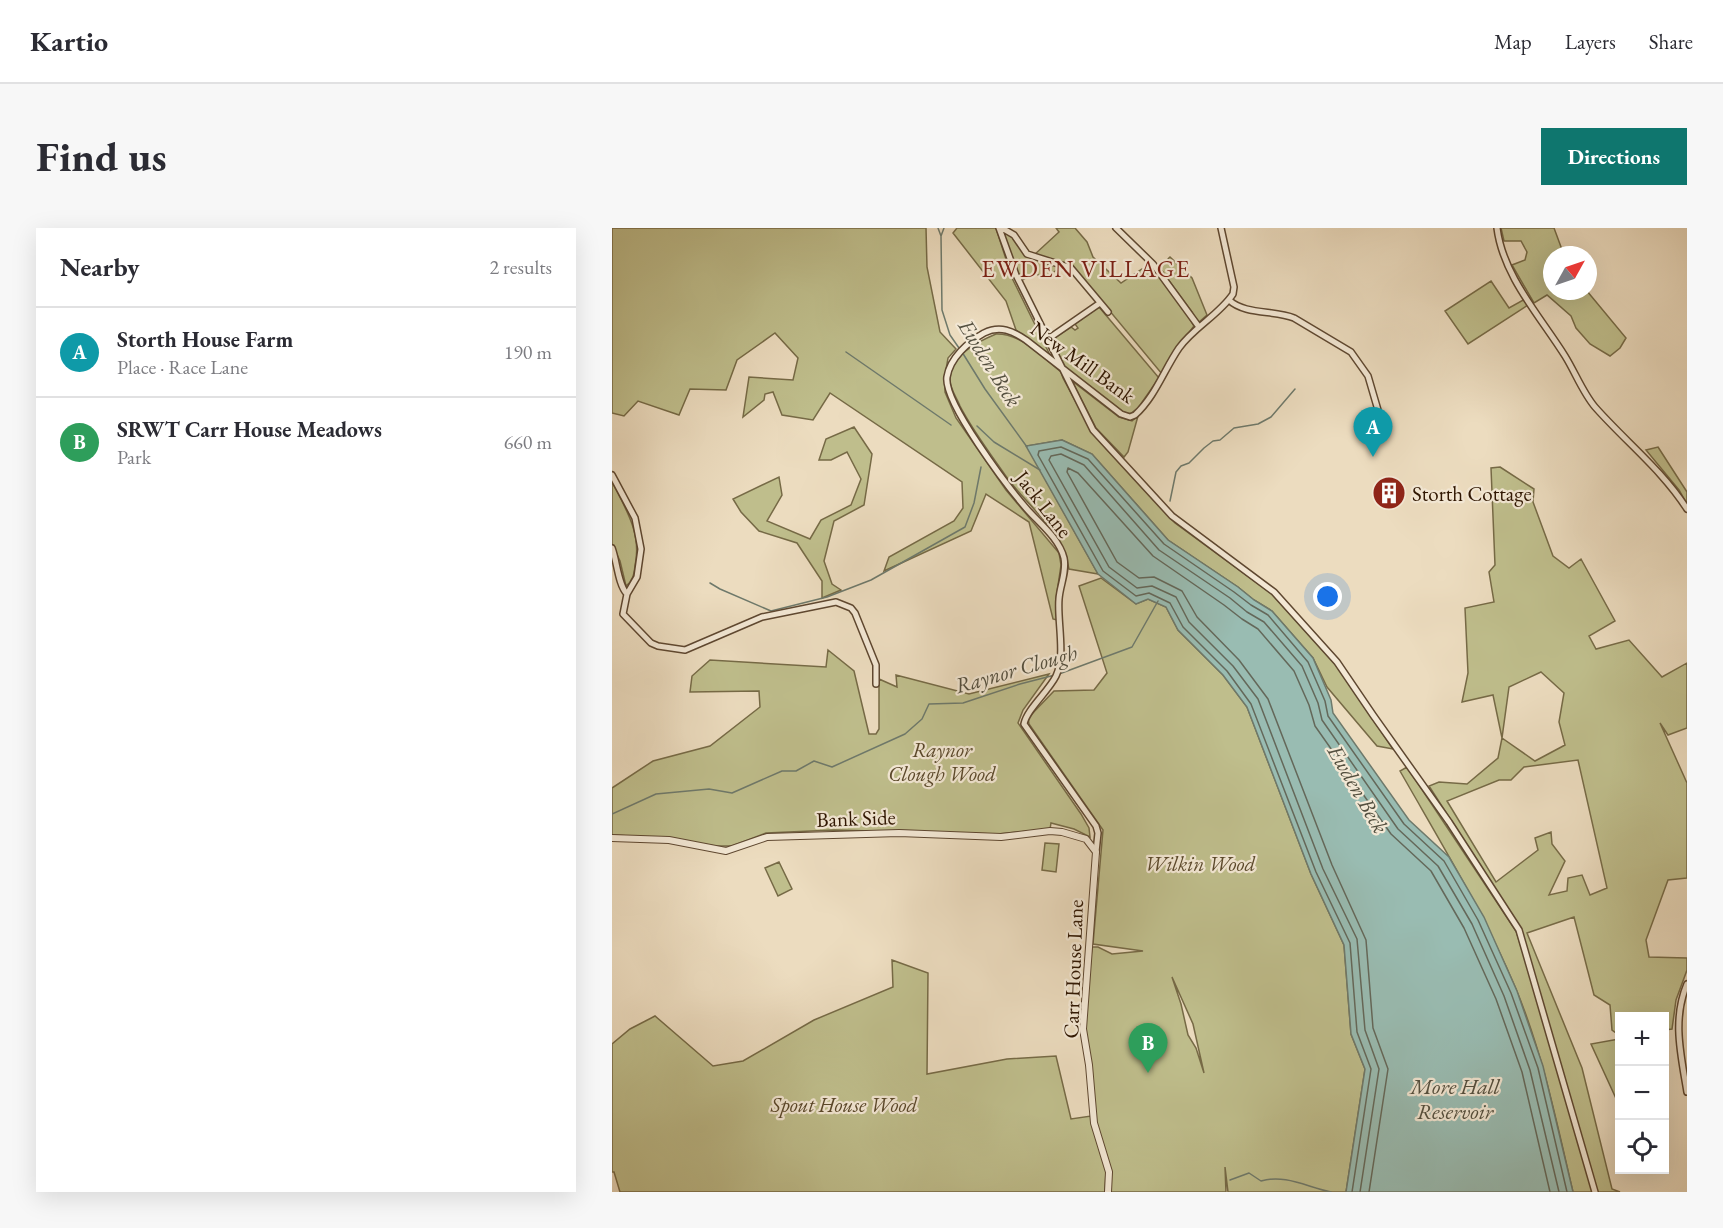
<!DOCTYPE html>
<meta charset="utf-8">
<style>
:root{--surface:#fff;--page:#f7f7f7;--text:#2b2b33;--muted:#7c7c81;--line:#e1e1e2;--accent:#0f766e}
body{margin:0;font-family:"EB Garamond",serif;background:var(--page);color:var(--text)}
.controls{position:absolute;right:18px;bottom:18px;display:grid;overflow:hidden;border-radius:0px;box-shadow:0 6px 24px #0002}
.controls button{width:54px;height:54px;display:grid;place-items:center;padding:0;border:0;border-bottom:2px solid var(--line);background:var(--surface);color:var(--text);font:30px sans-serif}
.compass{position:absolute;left:931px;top:18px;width:54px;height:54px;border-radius:50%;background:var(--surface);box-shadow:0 6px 24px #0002;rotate:50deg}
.you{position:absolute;left:716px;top:369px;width:21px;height:21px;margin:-15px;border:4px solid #fff;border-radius:50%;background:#1a73e8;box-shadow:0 0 0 9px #1a73e833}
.badge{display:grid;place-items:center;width:39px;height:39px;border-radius:50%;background:var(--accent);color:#fff;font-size:20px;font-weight:700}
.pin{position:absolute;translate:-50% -50px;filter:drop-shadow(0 2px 3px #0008)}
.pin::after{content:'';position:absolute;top:32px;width:21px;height:18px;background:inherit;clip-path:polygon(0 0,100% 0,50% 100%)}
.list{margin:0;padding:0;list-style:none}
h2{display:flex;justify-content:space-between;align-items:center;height:78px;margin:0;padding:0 24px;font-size:26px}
h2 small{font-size:20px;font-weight:400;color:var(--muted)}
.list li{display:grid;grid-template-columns:39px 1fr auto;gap:18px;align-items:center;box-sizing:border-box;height:90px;padding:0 24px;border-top:2px solid var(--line)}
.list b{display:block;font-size:22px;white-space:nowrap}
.list p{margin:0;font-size:20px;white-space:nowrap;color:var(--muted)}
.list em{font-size:20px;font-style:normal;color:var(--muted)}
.icon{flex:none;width:33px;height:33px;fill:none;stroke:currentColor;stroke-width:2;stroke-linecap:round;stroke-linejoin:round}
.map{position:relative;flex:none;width:1075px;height:964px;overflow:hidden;border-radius:0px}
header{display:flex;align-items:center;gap:36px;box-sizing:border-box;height:84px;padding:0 30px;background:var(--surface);border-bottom:2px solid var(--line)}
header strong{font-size:28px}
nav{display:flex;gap:33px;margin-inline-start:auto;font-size:21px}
.intro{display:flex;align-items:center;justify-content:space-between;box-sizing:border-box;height:144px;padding:0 36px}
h1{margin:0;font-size:42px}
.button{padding:15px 27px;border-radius:0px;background:var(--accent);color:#fff;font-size:21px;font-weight:700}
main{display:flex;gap:36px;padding:0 36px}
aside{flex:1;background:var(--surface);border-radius:0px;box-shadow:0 6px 24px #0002}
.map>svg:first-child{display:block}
</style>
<header>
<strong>Kartio</strong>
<nav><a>Map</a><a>Layers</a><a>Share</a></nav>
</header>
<div class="intro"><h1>Find us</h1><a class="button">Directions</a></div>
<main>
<aside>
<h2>Nearby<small>2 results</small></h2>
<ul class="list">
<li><span class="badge" style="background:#0f9aa8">A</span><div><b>Storth House Farm</b><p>Place · Race Lane</p></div><em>190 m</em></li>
<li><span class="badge" style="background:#2e9e5b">B</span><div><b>SRWT Carr House Meadows</b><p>Park</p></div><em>660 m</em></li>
</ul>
</aside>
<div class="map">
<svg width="1075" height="964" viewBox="0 0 1075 964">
<rect width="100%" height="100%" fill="#ecdcbf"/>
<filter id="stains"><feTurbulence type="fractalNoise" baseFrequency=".00333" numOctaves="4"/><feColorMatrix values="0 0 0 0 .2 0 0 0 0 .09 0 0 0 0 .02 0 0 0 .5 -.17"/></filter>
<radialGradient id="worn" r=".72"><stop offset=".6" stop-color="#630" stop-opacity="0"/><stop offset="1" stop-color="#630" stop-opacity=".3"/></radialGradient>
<path fill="#bfbe8c" stroke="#766a46" stroke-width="1.5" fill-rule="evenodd" d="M0 0H314L315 39 328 104 344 121 336 130 333 147V164L344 190 394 262 447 325 449 337 444 371 445 392 441 391 417 294 374 266 359 303 272 343 277 329 342 293 351 280 350 254 218 165 201 192 170 187 161 164 153 166 152 172 131 189 137 149 181 152 186 130 163 105 125 132 114 162 78 161 67 187 26 173 12 188 0 185Z
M345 0H384L400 50 438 127 404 102 394 73 341 5Z
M444 0H463L475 14 481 29 509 55 530 41H543L568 75 582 98 564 121 550 146 463 41 451 34 422 27 447 4Z
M889 0H942L952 27H940V63H975L1014 110 1008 120 998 128 978 116 964 100 959 88 935 67 922 75 900 37 913 32 915 24 909 13H892Z
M390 2 401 9 419 29 449 39 433 50 422 45 409 53Z
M558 29 580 50 595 87 586 95 580 84 547 39Z
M879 53 897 80 913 71 916 77 856 116 833 83Z
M487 79 547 150 526 180 518 186 511 184 453 139 439 112 459 99 463 102 466 100 463 96Z
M384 106C409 105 430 129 449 144L451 150 479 202 490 216 563 295 660 366 724 437 781 521 765 518 715 459 701 430 660 383 642 372 626 359 556 312 480 226 450 212 415 218 486 346 457 341C450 303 418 280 396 251 380 228 361 203 348 178 345 170 338 161 338 152 338 127 365 114 384 106Z
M460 153 507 189 520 193 526 188 516 224 512 229 484 200Z
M242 199 260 226 252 277 222 293 212 333 220 356 229 362 210 370V353L185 315 147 303 129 284 121 271 167 249 170 267 155 293 198 311 209 292 239 277 249 251 235 224 219 232H207L214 211Z
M1046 219 1075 264V276L1067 262 1034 222Z
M888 239 922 261 921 274 941 328 957 340 969 331 1003 393 977 408 984 421 1017 412 1050 449 1075 435V500L1056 507 1048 495 1075 555V650L1056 652 1034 712 1037 729 1075 730V742L1064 772 1060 801 1053 802 1052 788H1008L1007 807 1000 802 998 777 982 767 962 689 915 705 970 840 1000 961 1008 964H961C945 896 931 826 904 761 872 685 829 615 788 543L795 539 904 703 912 728 914 719 909 701 817 558 827 554 855 556 886 530 890 510 881 467 850 474 856 445 853 380 882 374 877 344 883 337 879 240ZM929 444 952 465 947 494 953 517 923 533 890 510 897 459ZM966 532 995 660 978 667 970 647 956 650 955 663 937 667 953 633 940 616 939 604 923 610 926 622 884 654 835 573 887 552H899L912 539Z
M0 254C14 281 30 306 23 338 22 346 21 353 14 358L8 333 0 316Z
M489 350 524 376 536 371 554 379 566 402 611 447 635 479 699 646 732 717 739 806 753 841 734 964H616L613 939 614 964H498V940L483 892 473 793 480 719H486L500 726 531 723 481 716 491 602 417 496 416 490 442 463 482 462 495 445 467 358ZM560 749 581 796 592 845 584 820 576 807 569 776Z
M216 422 242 443 257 506H264L267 501V451L285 459 284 447 357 466 437 446 411 482 406 495 469 586 477 600 478 609 462 601 439 595 438 601 386 606 222 602 154 605 120 618H103L55 610 0 607V560L41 533 98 518 148 479 147 463 78 464 80 448 98 432 214 439Z
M433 615 447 616 444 644 430 642Z
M167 634 180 661 166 668 153 640Z
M280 732 316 745 315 846 395 831 444 828 459 891 479 888 494 942 493 964H8L2 944H0V816L18 801 43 788 101 838 131 833 202 792 281 759Z
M1007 811H1008L1007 877 979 816Z"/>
<path fill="#99bcb2" stroke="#6e796b" stroke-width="1.5" d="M450 212 480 226 556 312 626 359 642 372 660 383 701 430 719 472 721 485 797 592 837 629 872 689 905 763 931 838 961 964H734L753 841 739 806 732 717 699 646 635 479 611 447 566 402 554 379 536 371 524 376 486 346 414 218Z"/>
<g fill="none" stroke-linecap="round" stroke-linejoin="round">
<path stroke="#64685a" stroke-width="1.5" d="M740 964 759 841 745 804 738 715 704 644 639 476 615 443 571 399 558 375 537 365 524 368 491 343 426 227 427 223 449 219 476 231 552 316 622 364 639 377 656 387 696 434 713 473 716 488 792 596 832 633 866 692 899 765 926 840 955 964
M748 964 767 841 753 802 745 711 711 641 646 471 621 438 577 394 564 369 540 358 525 360 497 339 437 232 439 228 449 226 472 237 547 322 618 370 635 384 652 394 690 438 706 475 710 492 786 601 826 638 860 696 892 768 918 842 947 964
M757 964 776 841 761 800 754 712 720 637 656 471 627 432 585 389 570 363 542 349 527 350 505 334 455 244 456 240 466 245 541 328 612 377 630 391 646 401 682 443 697 477 703 498 779 606 819 643 852 700 884 771 910 844 938 964"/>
<path stroke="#6e796b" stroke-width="1.5" d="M326 0 329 8 330 82 338 107 347 120
M329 8 332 0
M234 124 339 197
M350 124 373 161 415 219
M365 198 382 214 428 242
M558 273 564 244 569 238 577 235 592 220 601 213 608 212 622 200 646 196 659 189 683 161
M98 355 108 361 159 383 215 369 259 352 353 299 362 275 369 239
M447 446 520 419 546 373
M0 586 44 566 97 561 120 565 170 543H184L202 533 220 539 293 506 310 491 317 476 351 475 408 456 443 447
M618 952 637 945 649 953C673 946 695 959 719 964"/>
<defs>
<path id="minor" d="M387 0 404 47 481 202 560 288 662 364 725 434 761 487 837 594 907 702 983 964
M390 0 402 7 415 26 459 40 496 84
M504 0 541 36 587 99
M885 0C891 48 928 88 953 128 963 144 971 165 983 179 1014 214 1050 242 1075 281
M617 72C633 87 662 82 682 90L739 124 756 148 768 189
M436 111 488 75
M0 247 23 290 29 321 25 349 15 366 11 386 39 415 46 418 73 422 150 389 224 374 239 380 243 385 264 437V456
M0 320C5 333 6 357 15 366
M484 624 486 605 484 598 412 496C415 481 436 464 444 448 454 427 445 393 447 371 448 357 455 344 452 330 447 310 427 295 414 280 396 259 331 174 335 149 338 130 356 114 372 105 388 97 401 103 414 112L509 186 518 189 523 187C543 169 552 142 567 120 582 99 607 87 621 66L622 59 609 0
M1075 756C1060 792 1069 827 1075 864"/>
<path id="tertiary" d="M0 610 57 612 114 623 155 609 287 605 389 609 438 603 450 604 474 611 484 624 471 801 477 837 482 895 497 944 496 964"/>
</defs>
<use href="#minor" stroke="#5e4730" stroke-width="8"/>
<use href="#tertiary" stroke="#5e4730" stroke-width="8"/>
<use href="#minor" stroke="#f3e8d5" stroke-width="5"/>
<use href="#tertiary" stroke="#f3e8d5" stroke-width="6"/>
</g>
<defs>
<symbol id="building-disc" viewBox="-11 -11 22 22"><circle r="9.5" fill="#8f2418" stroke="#f3e8d5"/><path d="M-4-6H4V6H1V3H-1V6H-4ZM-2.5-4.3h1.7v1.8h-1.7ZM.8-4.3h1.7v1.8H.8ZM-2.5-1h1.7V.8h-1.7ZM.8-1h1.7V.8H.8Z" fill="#fff"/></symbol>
</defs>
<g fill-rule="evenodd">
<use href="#building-disc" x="758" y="246" width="38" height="38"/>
</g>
<g text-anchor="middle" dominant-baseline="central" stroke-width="4.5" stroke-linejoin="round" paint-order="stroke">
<g font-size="21" fill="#2e1501" stroke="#f3e8d5">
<text transform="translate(471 134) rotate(36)">New Mill Bank</text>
<text transform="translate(432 276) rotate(52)">Jack Lane</text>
<text transform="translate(244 590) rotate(-2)">Bank Side</text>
<text transform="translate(461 741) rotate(-88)">Carr House Lane</text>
</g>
<g font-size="21" fill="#2e1501" stroke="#f3e8d5" text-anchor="start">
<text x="800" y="265">Storth Cottage</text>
</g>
<g font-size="21" font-style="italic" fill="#5a482b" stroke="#f3e8d5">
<text x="330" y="521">Raynor<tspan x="330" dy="24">Clough Wood</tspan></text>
<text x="588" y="635">Wilkin Wood</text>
<text x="232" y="876">Spout House Wood</text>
</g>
<g font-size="22" font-style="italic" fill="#534f3f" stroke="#f3e8d5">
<text transform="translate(378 135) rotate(58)">Ewden Beck</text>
<text transform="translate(404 441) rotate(-16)">Raynor Clough</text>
<text transform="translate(746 561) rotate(60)">Ewden Beck</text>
<text x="843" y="858">More Hall<tspan x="843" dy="25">Reservoir</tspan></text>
</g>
<g font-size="24" letter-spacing="1.5" fill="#7a1f14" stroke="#f3e8d5">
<text x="474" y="40">EWDEN VILLAGE</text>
</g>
</g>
<rect width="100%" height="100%" filter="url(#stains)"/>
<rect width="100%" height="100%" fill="url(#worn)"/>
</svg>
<div class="controls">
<button>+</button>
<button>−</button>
<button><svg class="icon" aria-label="locate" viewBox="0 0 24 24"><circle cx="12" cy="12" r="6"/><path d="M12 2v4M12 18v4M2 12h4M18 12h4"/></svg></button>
</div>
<svg class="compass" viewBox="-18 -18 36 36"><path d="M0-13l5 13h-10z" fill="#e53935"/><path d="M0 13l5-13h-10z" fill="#7c7c81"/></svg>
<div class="you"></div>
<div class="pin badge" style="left:761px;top:229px;background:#0f9aa8">A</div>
<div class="pin badge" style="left:536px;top:845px;background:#2e9e5b">B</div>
</div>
</main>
